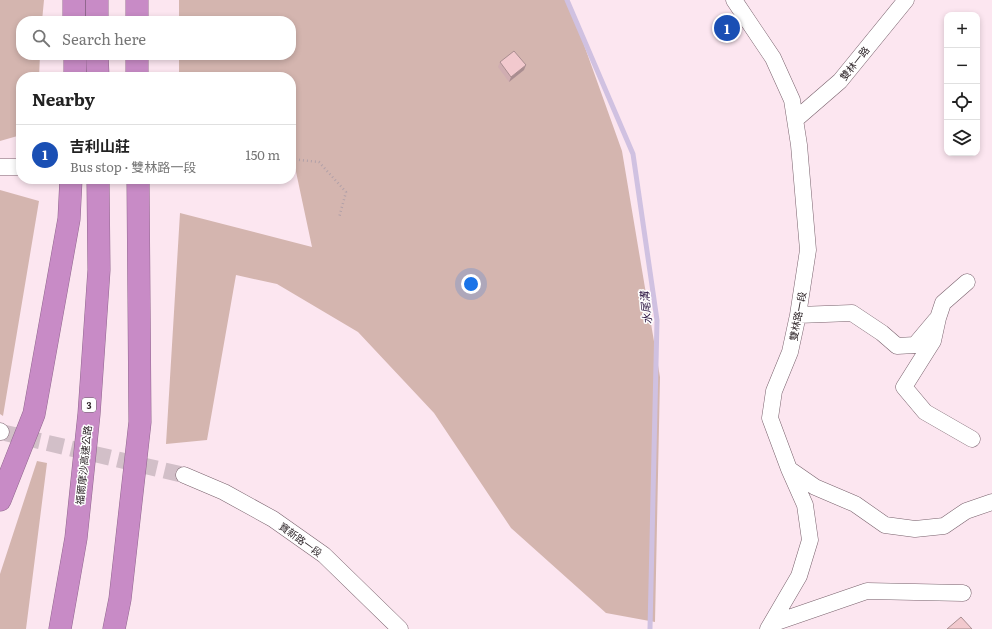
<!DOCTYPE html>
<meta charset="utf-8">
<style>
:root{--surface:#fff;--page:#f2f2f2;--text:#222;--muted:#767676;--line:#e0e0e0;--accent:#937c23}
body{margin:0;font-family:Literata,"Noto Sans TC",serif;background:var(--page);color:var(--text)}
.controls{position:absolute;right:12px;top:12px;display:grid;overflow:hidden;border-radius:8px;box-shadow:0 2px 6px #0003}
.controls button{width:36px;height:36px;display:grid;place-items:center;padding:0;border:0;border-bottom:1px solid var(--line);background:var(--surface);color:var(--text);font:20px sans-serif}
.you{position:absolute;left:471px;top:284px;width:14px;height:14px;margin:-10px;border:3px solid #fff;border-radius:50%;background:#1a73e8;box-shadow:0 0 0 6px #1a73e833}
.badge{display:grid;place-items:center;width:26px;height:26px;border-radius:50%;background:var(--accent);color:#fff;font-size:13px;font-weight:700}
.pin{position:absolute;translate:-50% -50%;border:2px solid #fff;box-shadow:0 1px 4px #0006}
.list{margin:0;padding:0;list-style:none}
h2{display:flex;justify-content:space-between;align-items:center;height:52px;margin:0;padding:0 16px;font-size:17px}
h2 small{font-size:13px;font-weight:400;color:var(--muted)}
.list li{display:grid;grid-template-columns:26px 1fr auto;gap:12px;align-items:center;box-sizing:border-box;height:60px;padding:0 16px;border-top:1px solid var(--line)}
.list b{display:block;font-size:15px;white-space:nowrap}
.list p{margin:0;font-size:13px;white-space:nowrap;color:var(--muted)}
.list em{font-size:13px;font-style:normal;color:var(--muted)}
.icon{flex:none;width:22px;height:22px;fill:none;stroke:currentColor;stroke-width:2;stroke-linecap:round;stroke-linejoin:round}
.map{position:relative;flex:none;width:992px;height:629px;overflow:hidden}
.search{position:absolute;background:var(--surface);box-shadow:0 2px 6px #0003;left:16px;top:16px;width:280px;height:44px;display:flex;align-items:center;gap:10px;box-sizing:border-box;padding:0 14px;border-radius:16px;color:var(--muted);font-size:15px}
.panel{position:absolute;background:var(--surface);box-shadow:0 2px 6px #0003;left:16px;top:72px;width:280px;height:112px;border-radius:16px}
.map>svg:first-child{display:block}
</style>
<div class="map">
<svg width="992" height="629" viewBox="0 0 992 629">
<rect width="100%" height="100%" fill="#fce6f0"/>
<path fill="#d4b5af" d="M0 0H44L42 21H21V55H40L39 77H21V135L0 141Z
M179 0H568L622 151 660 377 655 622 606 613 511 528 434 413 358 332 277 284 236 275 207 440 166 444 180 213 312 247 292 153H291V77H179V55H291V21H179Z
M0 190 39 201 3 416 0 414Z
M37 461 47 463 26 629H0V574Z"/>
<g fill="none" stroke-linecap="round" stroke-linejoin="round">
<path stroke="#d0c1e1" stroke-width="5" d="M567 0 633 154 657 320 650 629"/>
<path stroke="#d2bfc8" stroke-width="16" stroke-dasharray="16 8" stroke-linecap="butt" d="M1 432 184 475"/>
<defs>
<path id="minor" d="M734 0 773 58 792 100 799 145 808 250 798 315 790 352 774 391 770 418 789 469 805 505 810 540 799 576 768 629
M795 120 840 81 906 0
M0 167H21
M967 282 943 303 938 318 933 341 904 387 925 412 972 439
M798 315 852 313 882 333 897 346 915 345 936 320
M0 431 1 432
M789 469 815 487 855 504 885 525 915 529 944 526 966 511 992 502
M184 475 224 492 273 519 324 555 400 629
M771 624 867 591 963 593"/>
<path id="highway" d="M74 0V21
M97 0V21
M137 0V21
M75 55V77
M97 55 98 77
M137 55V77
M0 500 34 414 69 219 71 179
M60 629 76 538 89 414 99 270 98 179
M114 629 120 599 140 422 138 179"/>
</defs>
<use href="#minor" stroke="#78616c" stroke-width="17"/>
<use href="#highway" stroke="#91678e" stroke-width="23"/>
<path stroke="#b1a0a8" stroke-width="2.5" stroke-dasharray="1 3" stroke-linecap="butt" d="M291 159 319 162 346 192 339 218"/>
<use href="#minor" stroke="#fff" stroke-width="16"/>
<use href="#highway" stroke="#c88bc6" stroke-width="22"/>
</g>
<path fill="#d0adb1" d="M500 62 526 65 524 70 509 82 498 67Z"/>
<path fill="#a98d90" d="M526 65 524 70 509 82 511 77Z"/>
<path fill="#f2c9ce" stroke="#a98d90" d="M514 51 526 65 511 77 500 62Z
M961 617 972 629H947Z"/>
<g text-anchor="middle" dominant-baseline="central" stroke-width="3" stroke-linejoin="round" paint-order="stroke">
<rect fill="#fff" stroke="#6b6568" stroke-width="1" x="82" y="398" width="14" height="14" rx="3"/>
<g font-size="9" font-weight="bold" fill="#2c2327">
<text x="89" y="405">3</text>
</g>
<g font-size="10" fill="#2c2327" stroke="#fff">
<text transform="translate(854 63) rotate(-51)">雙林一路</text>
<text transform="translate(797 316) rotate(-79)">雙林路一段</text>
<text transform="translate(83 465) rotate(-84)">福爾摩沙高速公路</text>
<text transform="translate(301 539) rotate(36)">寶新路一段</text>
</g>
<g font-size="11" font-style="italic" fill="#39234d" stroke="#fff">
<text transform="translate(645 308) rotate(-96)">水尾溝</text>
</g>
</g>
</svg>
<div class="controls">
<button>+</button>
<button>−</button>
<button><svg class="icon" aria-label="locate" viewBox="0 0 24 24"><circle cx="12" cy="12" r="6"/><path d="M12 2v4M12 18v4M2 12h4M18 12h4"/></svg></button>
<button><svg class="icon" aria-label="layers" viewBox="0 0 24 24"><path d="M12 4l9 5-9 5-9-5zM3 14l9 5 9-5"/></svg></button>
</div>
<div class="you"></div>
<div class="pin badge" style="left:727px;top:28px;background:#1a4fb4">1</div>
<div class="search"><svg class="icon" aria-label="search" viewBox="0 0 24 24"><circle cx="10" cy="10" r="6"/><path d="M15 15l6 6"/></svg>Search here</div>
<section class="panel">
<h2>Nearby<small></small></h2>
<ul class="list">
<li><span class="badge" style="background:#1a4fb4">1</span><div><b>吉利山莊</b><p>Bus stop · 雙林路一段</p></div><em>150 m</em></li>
</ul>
</section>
</div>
